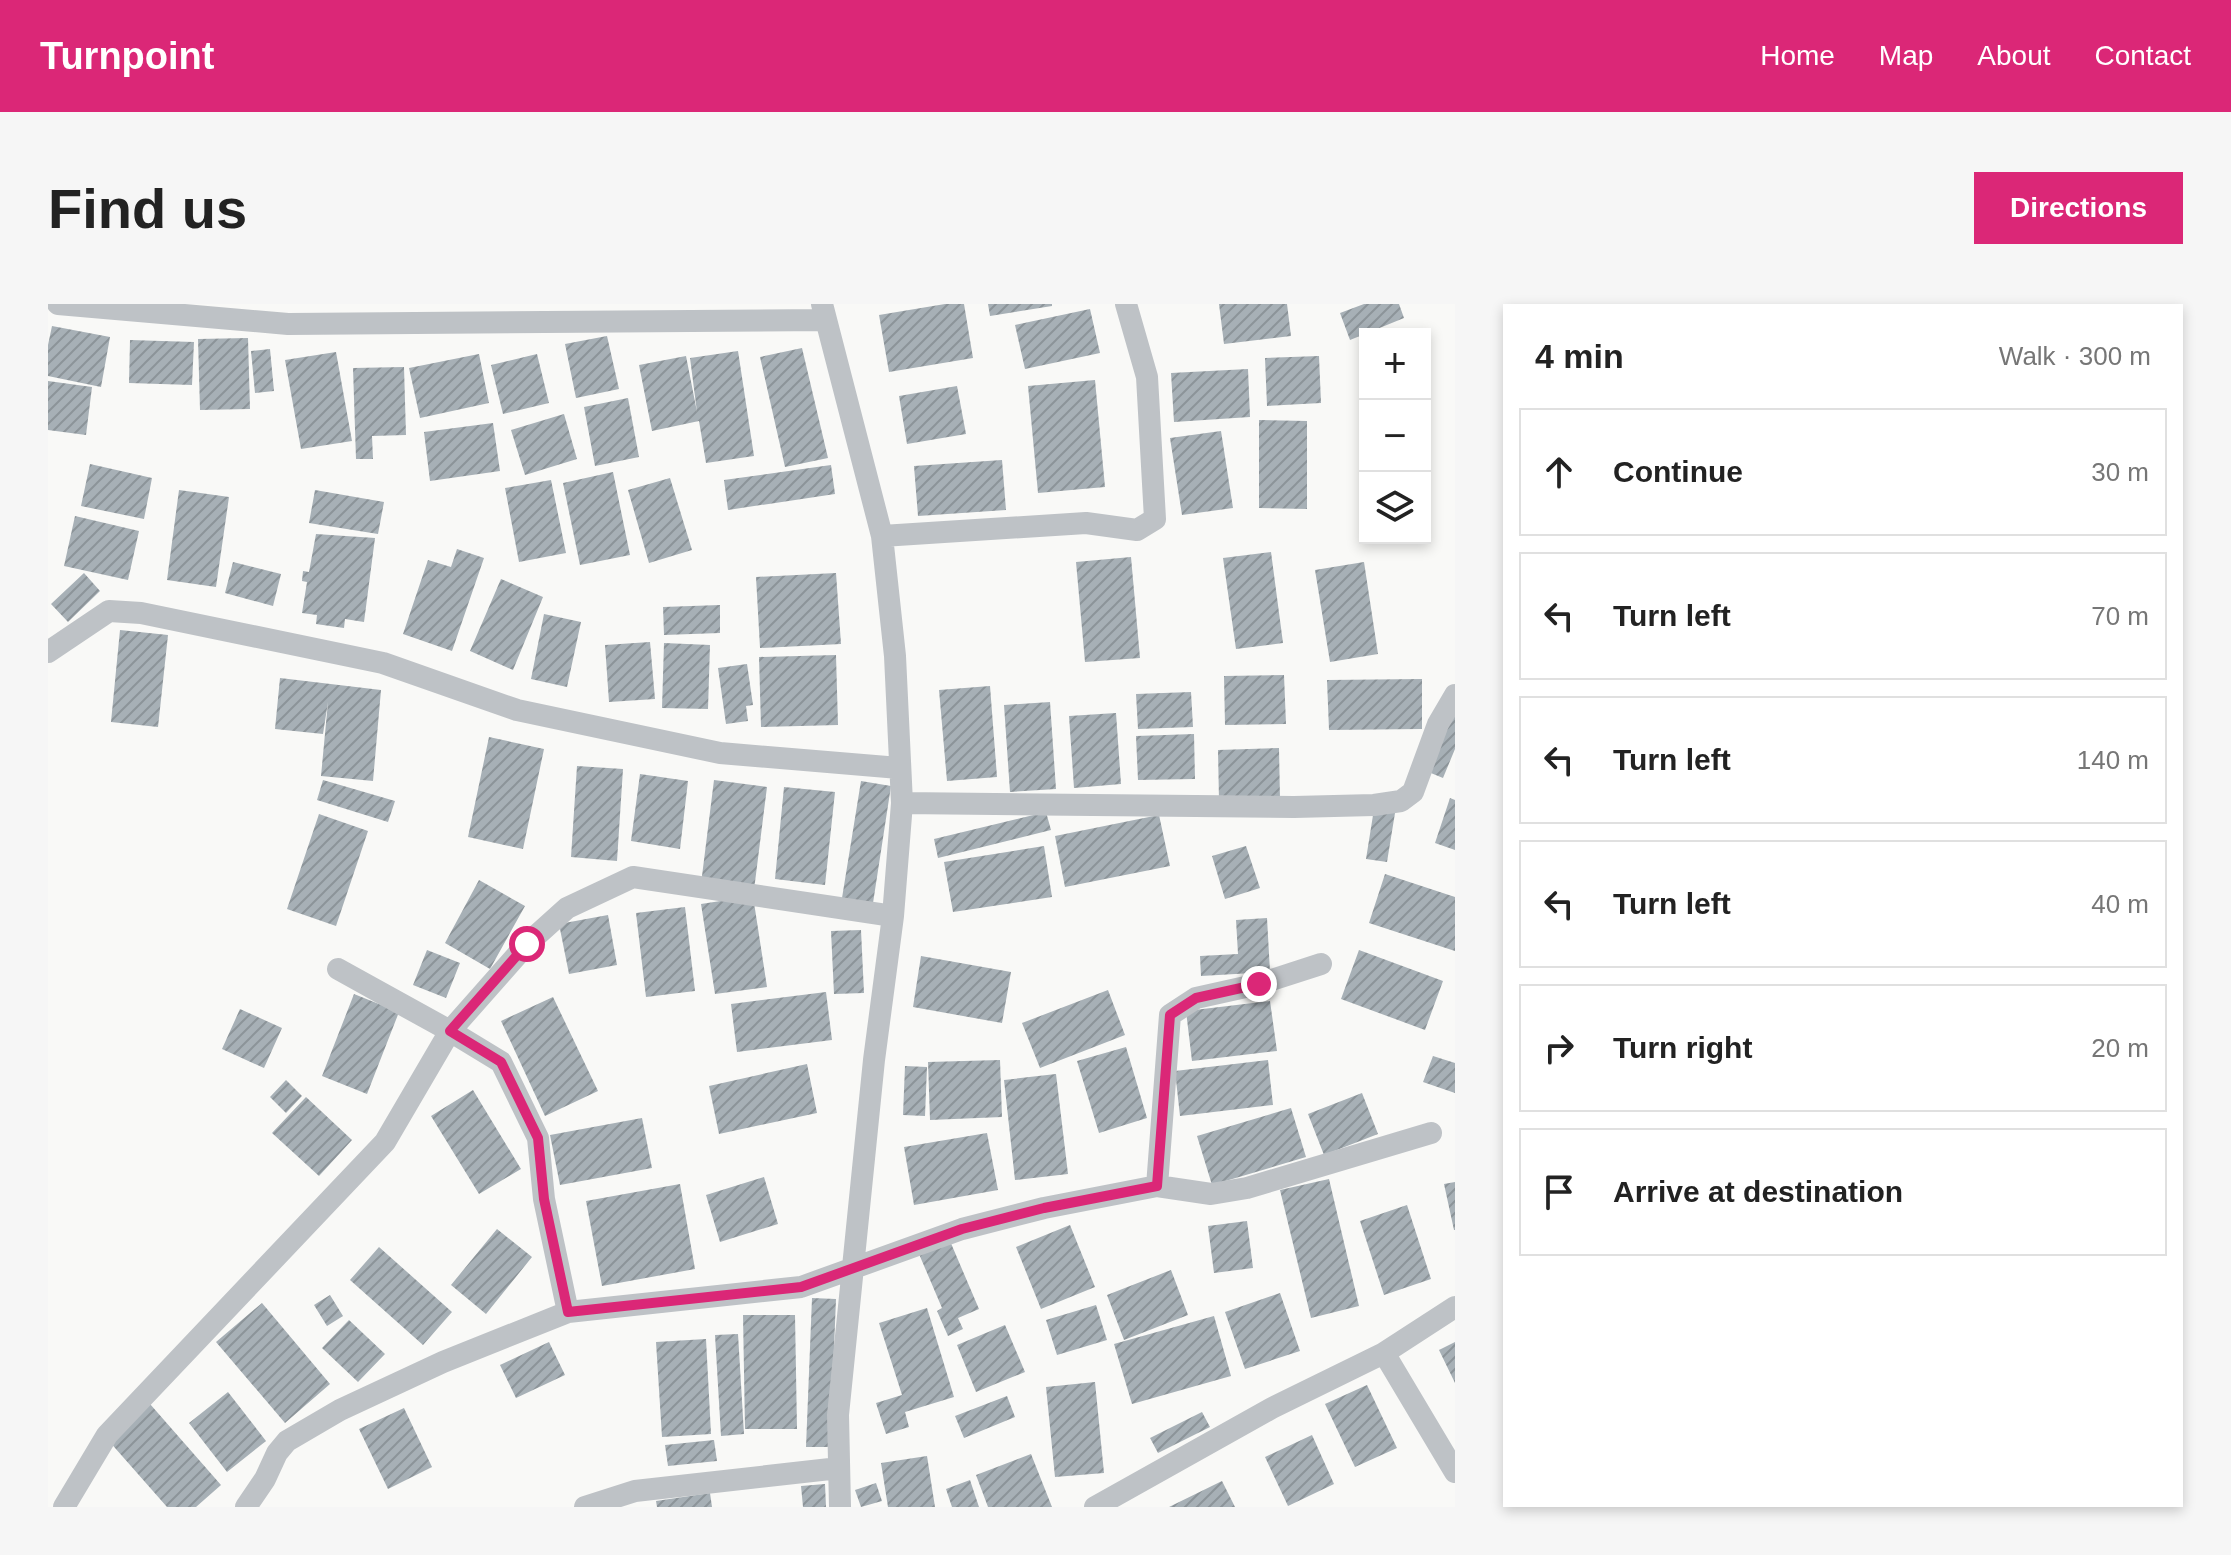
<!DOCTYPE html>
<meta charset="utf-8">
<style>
:root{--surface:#fff;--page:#f6f6f6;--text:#222;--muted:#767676;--line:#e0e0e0;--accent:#db2777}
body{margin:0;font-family:Helvetica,sans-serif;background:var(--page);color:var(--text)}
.controls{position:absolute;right:24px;top:24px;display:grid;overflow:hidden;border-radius:0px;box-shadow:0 4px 12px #0003}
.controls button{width:72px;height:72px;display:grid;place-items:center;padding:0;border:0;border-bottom:2px solid var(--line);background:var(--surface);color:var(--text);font:40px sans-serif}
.stop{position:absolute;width:24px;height:24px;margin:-18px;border:6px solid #db2777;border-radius:50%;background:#fff}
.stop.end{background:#db2777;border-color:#fff;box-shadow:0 2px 8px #0008}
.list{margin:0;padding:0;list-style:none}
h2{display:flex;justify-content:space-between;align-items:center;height:104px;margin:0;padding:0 32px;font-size:34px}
h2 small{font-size:26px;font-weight:400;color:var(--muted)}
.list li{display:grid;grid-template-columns:52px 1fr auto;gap:24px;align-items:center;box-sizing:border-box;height:128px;margin:0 16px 16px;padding:0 16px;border:2px solid var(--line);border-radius:0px}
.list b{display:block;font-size:30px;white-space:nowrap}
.list em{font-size:26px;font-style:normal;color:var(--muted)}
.icon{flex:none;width:44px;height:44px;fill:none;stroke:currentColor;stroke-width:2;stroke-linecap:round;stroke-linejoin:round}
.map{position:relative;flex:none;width:1407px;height:1203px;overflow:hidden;border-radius:0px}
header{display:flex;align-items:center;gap:48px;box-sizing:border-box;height:112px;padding:0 40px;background:var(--accent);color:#fff}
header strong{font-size:38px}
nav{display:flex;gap:44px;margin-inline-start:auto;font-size:28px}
.intro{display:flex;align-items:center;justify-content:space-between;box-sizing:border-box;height:192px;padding:0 48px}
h1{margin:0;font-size:56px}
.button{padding:20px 36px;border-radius:0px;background:var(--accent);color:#fff;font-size:28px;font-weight:700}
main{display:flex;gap:48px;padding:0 48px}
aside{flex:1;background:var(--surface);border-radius:0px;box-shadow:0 4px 12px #0003}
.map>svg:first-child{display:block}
</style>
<header>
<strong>Turnpoint</strong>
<nav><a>Home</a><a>Map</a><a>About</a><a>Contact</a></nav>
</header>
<div class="intro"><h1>Find us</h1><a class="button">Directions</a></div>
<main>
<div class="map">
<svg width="1407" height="1203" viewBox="0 0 1407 1203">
<defs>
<pattern id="building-hatch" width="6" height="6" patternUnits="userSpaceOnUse" patternTransform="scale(2)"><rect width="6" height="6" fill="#a7b0b6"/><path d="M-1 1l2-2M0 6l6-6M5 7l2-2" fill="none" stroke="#8c9499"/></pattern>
</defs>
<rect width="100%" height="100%" fill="#f9f9f7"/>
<path fill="url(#building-hatch)" d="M897 0H916L925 54 841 68 831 11Z
M940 0H1004V2L942 12Z
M1171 0H1239L1243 32 1176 40Z
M1316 0H1351L1356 14 1302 36 1292 9Z
M1042 5 1052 49 977 65 967 21Z
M4 22 62 33 53 83 0 72V41Z
M559 32 571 85 528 94 517 40Z
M200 34 202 105 152 106 150 35Z
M82 36 146 38 144 81 81 79Z
M754 44 780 154 737 163 712 53Z
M222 45 226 87 207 89 203 47Z
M690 47 706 152 658 159 651 117 604 127 591 61 638 52 649 108 642 54Z
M288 48 304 137 253 145 237 56Z
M431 50 441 99 372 114 361 64Z
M489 50 501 99 455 110 443 61Z
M1271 52 1273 99 1219 102 1217 54Z
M356 63 358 131 324 132 325 155H308L305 64Z
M1200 65 1202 113 1126 118 1123 69Z
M1047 76 1057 183 990 189 980 82Z
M0 77 44 83 38 131 0 126Z
M909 82 918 130 859 140 851 92Z
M580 94 591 153 547 162 536 103Z
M516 110 529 155 477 171 463 126Z
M1211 116 1259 117V205L1211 204Z
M445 119 452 167 382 177 376 128Z
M1173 127 1185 204 1134 211 1122 134Z
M954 156 958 206 870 212 866 162Z
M42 160 104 174 96 215 33 202Z
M783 161 787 190 680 206 676 176Z
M565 168 582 251 532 261 515 179Z
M622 174 644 246 601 259 580 186Z
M503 176 518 249 471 258 457 184Z
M131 186 181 193 168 283 119 276Z
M267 186 336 198 330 230 261 219Z
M27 212 91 227 80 276 16 262Z
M268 230 327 234 316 318 297 315 296 324 268 320 269 311 254 309 259 278 254 277 255 267 261 268Z
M409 245 436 254 404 347 355 330 380 256 403 263Z
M1223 248 1235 339 1188 345 1175 254Z
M1083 253 1092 354 1037 358 1028 258Z
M185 258 233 270 225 302 177 289Z
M1316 258 1330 350 1282 358 1267 266Z
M36 269 52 287 20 318 3 300Z
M788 269 793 340 712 344 708 273Z
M453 275 495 293 465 366 422 347Z
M672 301V329L616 331 615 303Z
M496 310 533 318 519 383 483 375Z
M72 326 120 331 110 423 63 418Z
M602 338 607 395 561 398 557 341Z
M616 339 662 341 660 405 614 404Z
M788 351 790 421 713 423 711 353Z
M699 360 705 401 698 402 700 417 678 420 670 364Z
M1236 371 1238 420 1177 421 1176 372Z
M232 374 333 386 325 477 273 472 280 398 275 430 227 425Z
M1374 375V425L1281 426 1279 376Z
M942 382 949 473 899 477 891 386Z
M1143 388 1145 423 1090 425 1088 390Z
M1407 396V445L1395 474 1378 467Z
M1002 398 1008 485 962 488 956 401Z
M1068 409 1073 480 1026 484 1021 412Z
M1146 430 1147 475 1090 476 1088 432Z
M441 433 496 445 475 545 420 533Z
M1231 444 1232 495 1171 497 1170 446Z
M529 462 575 465 569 557 523 553Z
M592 470 640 477 632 545 583 537Z
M275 476 347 497 340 518 269 496Z
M666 476 719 483 706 586 653 580Z
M813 477 843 482 825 599 794 594Z
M736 483 787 488 777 581 727 575Z
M1402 494 1407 496V546L1387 539Z
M1326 505 1347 509 1339 558 1318 555Z
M998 508 1003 526 890 554 886 535Z
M271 510 320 527 288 622 239 605Z
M1111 511 1122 562 1017 583 1007 532Z
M996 542 1004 593 905 608 896 558Z
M1198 542 1212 584 1177 595 1164 552Z
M1337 570 1407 593V647L1321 619Z
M431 576 477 602 442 665 397 639Z
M705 592 719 683 667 690 653 600Z
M637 603 647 687 598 693 588 609Z
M560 611 569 661 521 670 511 620Z
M1219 614 1222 668 1153 672 1152 652 1190 650 1188 616Z
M813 626 816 689 786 690 783 627Z
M379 646 412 659 398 694 365 681Z
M1311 646 1395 677 1377 726 1293 695Z
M873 652 963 668 954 719 865 703Z
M1060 686 1077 731 992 764 974 719Z
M778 688 784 736 689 748 683 700Z
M306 690 351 708 319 790 274 772Z
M505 693 550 787 497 812 453 717Z
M1222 697 1229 747 1144 757 1138 707Z
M192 705 234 724 216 764 174 745Z
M1078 743 1099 814 1051 829 1029 757Z
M1385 752 1407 759V789L1375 778Z
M952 756 954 813 882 816 880 758Z
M1220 756 1225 801 1132 812 1127 767Z
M759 760 769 809 671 830 661 782Z
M857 762 879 763 877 812 855 811Z
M1008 770 1020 870 967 876 956 776Z
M238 776 254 792 238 809 222 793Z
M425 786 473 865 431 890 383 812Z
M1314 789 1330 830 1276 851 1260 810Z
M258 793 304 836 271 872 224 829Z
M1243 804 1258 853 1164 881 1149 832Z
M594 814 604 864 512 881 502 831Z
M939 829 950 886 866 901 856 843Z
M716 873 730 920 672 938 658 891Z
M1281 875 1311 1002 1263 1014 1232 886Z
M1407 878V926H1406L1396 880Z
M632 880 647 965 554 982 538 897Z
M1359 901 1383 975 1336 991 1312 917Z
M1199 917 1205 964 1166 969 1160 922Z
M1022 921 1047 983 993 1005 968 943Z
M449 925 484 953 438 1010 403 981Z
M902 937 931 1005 910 1014 915 1025 900 1032 889 1007 894 1004 871 950Z
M331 943 404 1008 375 1041 302 976Z
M1123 966 1140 1011 1076 1036 1059 991Z
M1232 989 1252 1047 1197 1065 1177 1008Z
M282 991 295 1012 279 1022 266 1001Z
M764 994 788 995 782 1143H758Z
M214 999 282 1080 237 1119 168 1038Z
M1048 1001 1059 1036 1009 1051 998 1016Z
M879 1004 906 1093 857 1108 861 1123 838 1130 828 1099 854 1091 831 1019Z
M695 1011H747L749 1125H697Z
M1166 1012 1183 1072 1084 1100 1066 1040Z
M301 1016 337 1050 310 1078 274 1044Z
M957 1021 977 1068 928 1088 909 1041Z
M690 1030 696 1130 673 1132 667 1031Z
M658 1035 663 1130 614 1133 608 1038Z
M501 1038 517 1071 468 1094 452 1061Z
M1407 1038V1079L1391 1046Z
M1047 1078 1056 1169 1007 1173 998 1083Z
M1319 1081 1349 1144 1307 1163 1277 1100Z
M180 1088 218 1137 179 1168 141 1119Z
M959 1092 967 1113 916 1134 907 1112Z
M102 1100 173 1181 148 1203H119L60 1136Z
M356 1104 384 1163 340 1185 311 1125Z
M1154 1108 1162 1123 1110 1149 1102 1134Z
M1264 1131 1286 1180 1240 1202 1217 1153Z
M666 1136 669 1157 620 1162 617 1141Z
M983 1150 1004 1203H940L928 1171Z
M879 1152 887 1203H840L833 1159Z
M922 1176 931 1203H904L898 1185Z
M1174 1177 1187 1203H1121Z
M828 1179 834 1197 813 1203 807 1186Z
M777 1180 778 1203H755L753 1182Z
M662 1189 664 1203H609L608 1197Z"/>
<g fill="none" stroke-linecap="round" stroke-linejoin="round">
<path stroke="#bec2c6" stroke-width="22" d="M10 0 240 20 777 16
M774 0 834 232 847 352 854 499 845 612 826 756 790 1111 792 1203
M834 232 1038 219 1089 226 1107 215 1099 73 1078 0
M0 348 61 307 93 309 335 359 469 406 672 449 851 464
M854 499 1246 503 1326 501 1353 497 1365 488 1390 420 1407 391
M290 665 402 727 453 758 490 834 496 895 520 1008
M1109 882 1122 711 1148 694 1211 680 1273 660
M1336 1049 1407 1168
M16 1203 59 1131 337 838 402 727 479 640 519 604 585 573 845 612
M198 1203 217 1175 229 1149 239 1137 292 1106 395 1058 520 1008 753 983 914 925 996 904 1109 882 1163 890 1199 884 1383 829
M537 1203 587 1187 791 1164
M1047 1203 1224 1104 1336 1049 1407 1003"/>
</g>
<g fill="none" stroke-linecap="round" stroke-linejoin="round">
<path stroke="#db2777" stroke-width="10" d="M479 640 402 727 453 758 490 834 496 895 520 1008 753 983 914 925 996 904 1109 882 1122 711 1148 694 1211 680"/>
</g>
</svg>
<div class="controls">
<button>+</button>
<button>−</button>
<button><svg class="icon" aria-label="layers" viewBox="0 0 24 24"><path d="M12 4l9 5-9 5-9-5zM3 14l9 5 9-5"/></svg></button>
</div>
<div class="stop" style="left:479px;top:640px"></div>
<div class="stop end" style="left:1211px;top:680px"></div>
</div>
<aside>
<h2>4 min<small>Walk · 300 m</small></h2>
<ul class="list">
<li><svg class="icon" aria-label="ahead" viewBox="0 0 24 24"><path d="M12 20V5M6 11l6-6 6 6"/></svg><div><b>Continue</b></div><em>30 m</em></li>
<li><svg class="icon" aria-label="left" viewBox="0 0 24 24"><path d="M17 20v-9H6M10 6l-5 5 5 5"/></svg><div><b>Turn left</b></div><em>70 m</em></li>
<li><svg class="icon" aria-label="left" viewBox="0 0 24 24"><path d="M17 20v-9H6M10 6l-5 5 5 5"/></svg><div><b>Turn left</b></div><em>140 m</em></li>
<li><svg class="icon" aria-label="left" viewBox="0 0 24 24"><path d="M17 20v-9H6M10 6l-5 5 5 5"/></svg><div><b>Turn left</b></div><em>40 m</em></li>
<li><svg class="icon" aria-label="right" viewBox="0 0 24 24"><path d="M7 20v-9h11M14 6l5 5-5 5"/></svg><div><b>Turn right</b></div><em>20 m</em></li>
<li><svg class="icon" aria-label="arrive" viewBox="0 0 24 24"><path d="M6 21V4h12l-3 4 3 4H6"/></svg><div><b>Arrive at destination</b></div></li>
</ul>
</aside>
</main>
